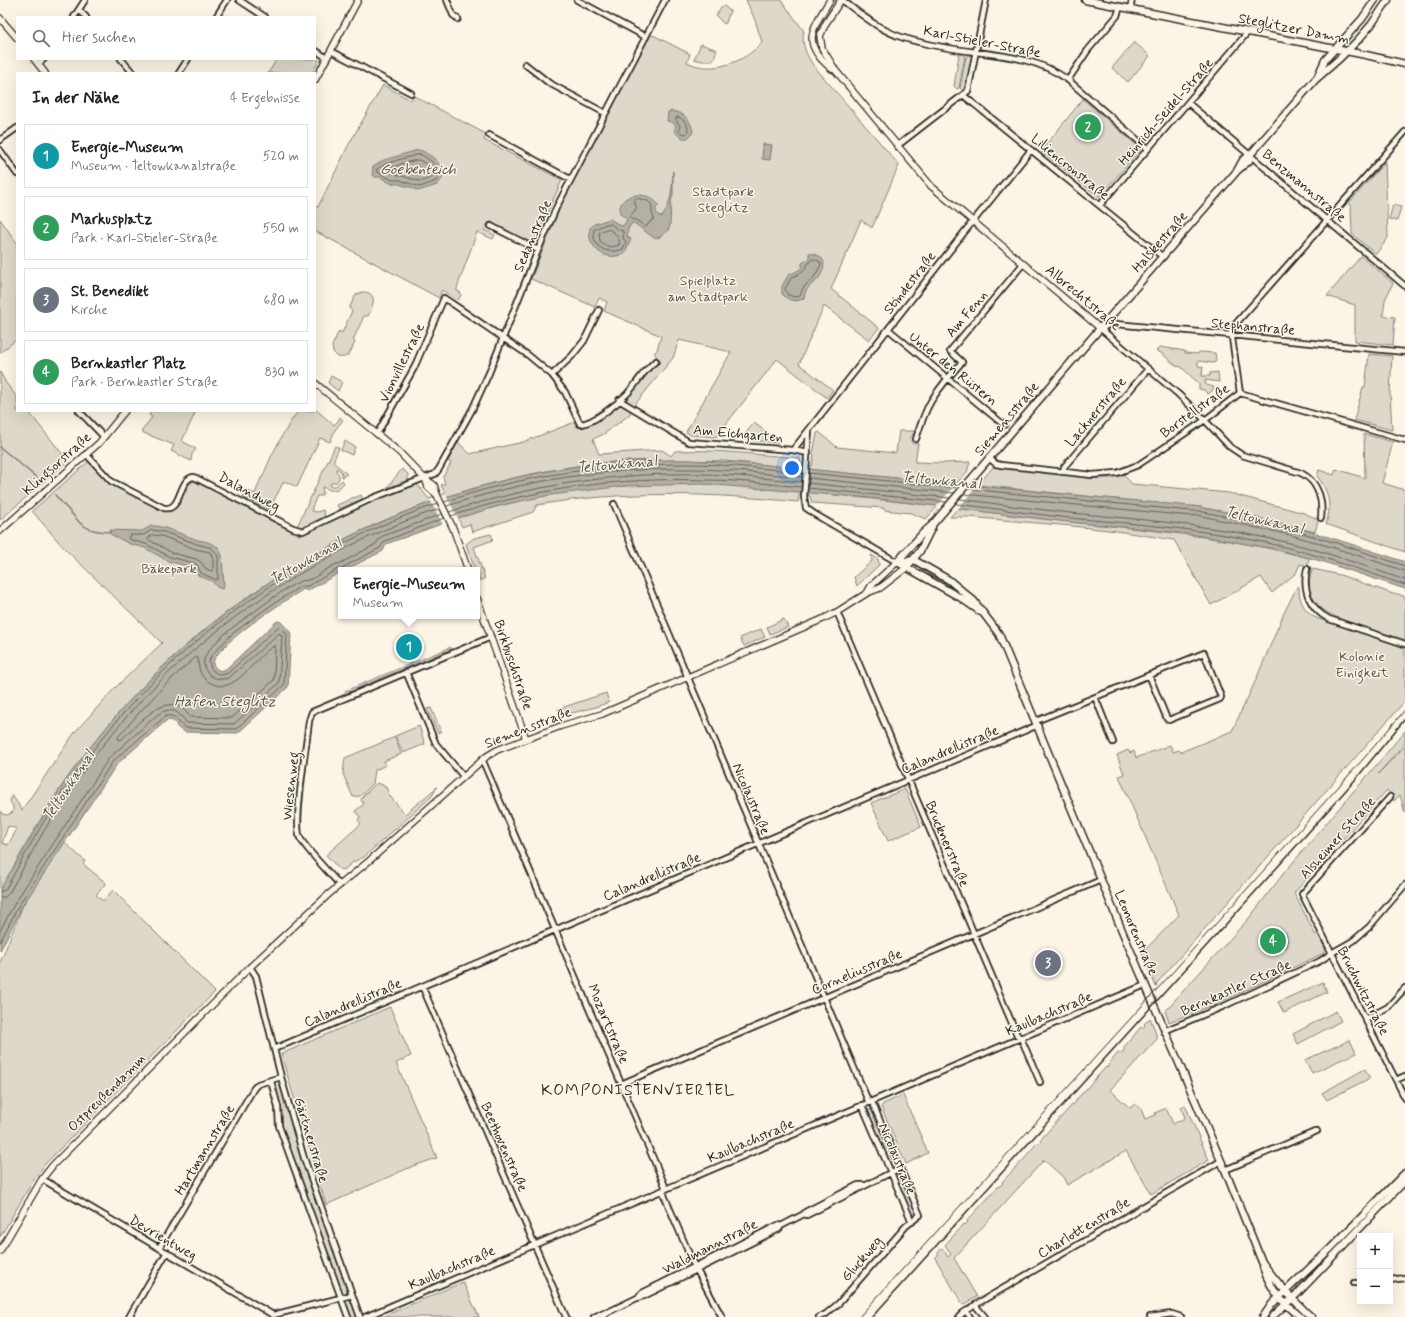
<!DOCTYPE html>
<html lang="de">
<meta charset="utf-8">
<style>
:root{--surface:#fff;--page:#f2f2f2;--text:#222;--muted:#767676;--line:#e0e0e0;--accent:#7c3aed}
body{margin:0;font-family:Mynerve,sans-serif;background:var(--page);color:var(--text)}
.controls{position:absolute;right:12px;bottom:12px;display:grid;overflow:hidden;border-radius:0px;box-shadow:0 4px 16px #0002}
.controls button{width:36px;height:36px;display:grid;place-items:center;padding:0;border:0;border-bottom:1px solid var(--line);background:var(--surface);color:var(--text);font:20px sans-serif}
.you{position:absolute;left:792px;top:468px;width:14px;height:14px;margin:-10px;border:3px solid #fff;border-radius:50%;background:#1a73e8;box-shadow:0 0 0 6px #1a73e833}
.badge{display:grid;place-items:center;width:26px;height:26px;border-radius:50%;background:var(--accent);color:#fff;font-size:13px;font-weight:700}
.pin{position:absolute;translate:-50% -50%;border:2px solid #fff;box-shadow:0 1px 4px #0006}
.popup{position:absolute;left:338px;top:567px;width:142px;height:52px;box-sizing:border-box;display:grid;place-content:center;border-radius:0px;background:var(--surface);filter:drop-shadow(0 1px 3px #0005);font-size:13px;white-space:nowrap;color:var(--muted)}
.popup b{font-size:15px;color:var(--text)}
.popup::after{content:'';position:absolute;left:50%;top:100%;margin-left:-8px;border:8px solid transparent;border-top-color:var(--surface)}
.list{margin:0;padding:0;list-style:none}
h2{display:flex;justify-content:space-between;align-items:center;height:52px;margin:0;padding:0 16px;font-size:17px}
h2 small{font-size:13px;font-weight:400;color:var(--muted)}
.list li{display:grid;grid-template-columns:26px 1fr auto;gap:12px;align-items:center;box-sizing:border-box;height:64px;margin:0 8px 8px;padding:0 8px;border:1px solid var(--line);border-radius:0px}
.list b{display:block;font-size:15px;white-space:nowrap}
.list p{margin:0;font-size:13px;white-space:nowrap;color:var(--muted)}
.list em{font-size:13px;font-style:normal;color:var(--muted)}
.icon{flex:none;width:22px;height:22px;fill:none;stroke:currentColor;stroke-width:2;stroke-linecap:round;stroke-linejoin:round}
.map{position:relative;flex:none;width:1405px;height:1317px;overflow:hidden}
.search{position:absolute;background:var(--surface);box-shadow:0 4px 16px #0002;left:16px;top:16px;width:300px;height:44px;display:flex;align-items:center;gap:10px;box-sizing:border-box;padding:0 14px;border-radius:0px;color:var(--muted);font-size:15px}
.panel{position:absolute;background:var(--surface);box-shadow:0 4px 16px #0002;left:16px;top:72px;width:300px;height:340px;border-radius:0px}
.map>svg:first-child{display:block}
</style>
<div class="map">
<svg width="1405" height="1317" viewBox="0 0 1405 1317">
<rect width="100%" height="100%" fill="#fcf5e5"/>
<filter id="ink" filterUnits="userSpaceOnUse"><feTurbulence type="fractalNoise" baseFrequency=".025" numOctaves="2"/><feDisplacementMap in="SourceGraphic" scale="8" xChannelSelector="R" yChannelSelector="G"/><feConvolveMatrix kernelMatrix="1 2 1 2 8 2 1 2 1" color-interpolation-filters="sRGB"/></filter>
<g filter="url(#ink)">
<path fill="#ded8ca" stroke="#84827a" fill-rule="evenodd" d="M746 0H781L804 31C801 43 806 54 813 65L899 165 872 228 861 220 831 289 879 328 869 340 824 306 799 364 833 390 827 398 777 359 716 437 691 435 686 432 731 352 679 340 673 358 636 403 629 415 604 434 593 439 599 454 662 450 671 456 675 451C716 449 758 455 800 458L801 465 812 466 814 455 813 454 817 433 819 432 837 447 895 453 896 452 899 431H916L910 438 912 443 918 444 915 462 943 463 970 462 967 472 956 484 725 461C683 460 641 459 599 463 407 485 223 582 102 733 87 751 72 770 59 790 37 823 19 857 0 891V810L2 814 7 815 13 812V806L10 802 12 795 22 810 75 732 115 688 162 643 64 548 32 511 89 461 111 484 164 510C184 515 182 486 194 481L206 487 210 486 297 532 298 535 308 532 371 502 416 483 429 499 445 493 441 485 445 484 443 477 451 463 448 461 458 442 470 454 523 442 575 422 576 426 579 427 594 422 627 397 655 364 659 363V360L656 358V355L654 353 657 350 661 336 604 311 607 302 599 298 595 307 531 279 564 198 650 35 652 36 653 35 690 54 687 62C708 73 736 65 753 51 757 48 760 46 762 42L755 20ZM8 826 17 829 8 845 2 843Z
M834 0H837C829 12 815 27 817 42 818 47 821 52 822 56 804 39 823 16 834 0Z
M724 6 730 11 726 23 724 24 716 16 721 7Z
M1134 42 1150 56 1128 82 1112 68Z
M701 44 717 50 713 61H702L694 59Z
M959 54 964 55 965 56 959 88 957 89 954 86Z
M968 55 972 56 966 87 965 90 963 91 960 88 966 57Z
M315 57 319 60 312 73H268L277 59H315Z
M383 85 411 100 414 96 486 134 484 140 562 180 533 245 497 227 492 222 488 223 484 230 495 235 493 239 477 232 457 288V291L460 292 461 295 458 300 442 290 439 298 315 231V206L318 207 349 144Z
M1083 99 1141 149 1099 197 1041 151Z
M1385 162 1388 238 1376 254 1352 234 1351 205 1349 203Z
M1393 205 1401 207 1397 221 1389 219Z
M0 219 17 243V339L0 353Z
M1361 256 1393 283 1385 300 1383 316 1395 317 1393 345 1355 341V305L1327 296Z
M362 292C379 292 373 306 368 316H364L353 340 355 342C351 351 349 359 338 357L333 352 332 346 339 331 342 333 352 311 349 308 356 295Z
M1160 347 1185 351V353L1198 354 1199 352 1215 353 1216 360 1214 363 1198 361V366L1203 367 1202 376H1210V373L1218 372 1219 382 1205 380 1206 385 1214 387 1212 391 1208 394 1204 390 1199 389V383C1192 378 1187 372 1180 366L1178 367 1161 353 1156 351Z
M1369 354 1392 356 1390 393 1392 430 1354 420 1363 387H1365Z
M0 372 6 383 17 397V411H28L68 461 0 520Z
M331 376 342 382 338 391 328 383Z
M315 409 334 425 338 421 340 417 343 420 335 430 330 442 320 438 297 487 284 481 269 510 243 497 247 490 255 494 261 478H262L271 457 284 432H285L290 422 297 413 295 411H315Z
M151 411H196L182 441 196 449 192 454 191 461 171 451 174 445 141 432 152 417 149 415Z
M754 423 779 441V443L741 439Z
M1364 434 1393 442 1382 483 1405 490V552L1326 524C1332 506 1329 491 1317 476L1319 470 1334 475 1336 469 1365 478Z
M345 441 355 447 352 455 341 450Z
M335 446 339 448 333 462 347 474 342 477V473L337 468 336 471C340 474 340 478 337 482L331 483 330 486H336L342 480 344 483C335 493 332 491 322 487L323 493 321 496H317L312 507V511L317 512 323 510 325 516C317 520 306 529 297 526L300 520Z
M993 467 1093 478H1110L1123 474 1132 484 1229 493 1304 513 1318 519V521L1315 532 1262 519 1193 506 1192 507 978 485Z
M402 469 408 474V480L387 488Z
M681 483 727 485 801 491 800 495H799L798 502C710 493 625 490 537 505L533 512 472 532 470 524 462 527 458 518C479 512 501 505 523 500 575 489 628 485 681 483Z
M809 492 938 506 926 519 911 513 884 510V508L812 503 810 496H808Z
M361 495 362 497V499L339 509 337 505 349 500 353 497 354 498Z
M958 508C995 513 1032 518 1070 522 1150 530 1230 537 1309 558L1307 566 1300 564 1296 573 1272 593 1261 577 1211 605 1174 540 1117 531 1072 526 968 517H950Z
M491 534 493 540 474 547 485 578 480 581 477 570H475L466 544 474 538Z
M871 555 878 559 879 565 857 586 854 577 872 561Z
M921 569 955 589 961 594V595L919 572Z
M1313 569 1340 575 1393 594H1398L1405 597V640C1391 635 1377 631 1364 627 1337 618 1296 607 1313 569Z
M1297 587H1299C1299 601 1304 611 1316 618L1405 648V701L1157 983 1156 987 1142 953 1179 915 1119 776 1124 774 1117 755 1128 750 1130 753 1134 751 1136 758 1170 745 1173 752 1179 750 1181 752 1232 731 1255 682 1284 613Z
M784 619 788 627 770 634 767 627Z
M761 629 765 637 744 646 740 638Z
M451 647V649L346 693 345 691Z
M606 693 609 702 596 707 560 716 558 709Z
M431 708 441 731 438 733 427 709Z
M419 726 425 744 403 753 395 736Z
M1405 731V743L1378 774 1405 746V813L1400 795 1394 801 1387 790 1294 893 1315 934H1318L1326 950 1324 951V953L1218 1003 1169 1022 1165 1011 1250 917 1284 873 1358 786 1362 783V782Z
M395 737 401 754 384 761 386 765 375 770 373 784 360 796 353 797 343 774 345 758Z
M377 783 383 785 384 787H386L389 795 405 814 437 787 432 796 364 857 353 862 344 870 339 869 326 855 361 824 358 820 360 817 355 811 364 804 361 800 363 796Z
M905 789 921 827 888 841 871 803Z
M64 842 85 861 83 864 106 883 96 895 103 901 113 890 215 992 46 1163 36 1176 0 1237V963L23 905Z
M1323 982 1327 992 1284 1013 1278 1002Z
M390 1007 411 1056 396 1063 437 1158 413 1166 326 1205 281 1054Z
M1336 1011 1341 1021 1298 1044 1293 1034Z
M1150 1018 1155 1030 1157 1039 1110 1090 1130 1108 1135 1104 1141 1109 1145 1119 1156 1115 1155 1113 1166 1108 1173 1124 1185 1118 1181 1107 1185 1105 1209 1160 1151 1194 1126 1151 1067 1185 1063 1177 1044 1160 954 1258 977 1297 963 1305 935 1258 938 1255V1253L942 1248 948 1257 951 1254 945 1245 964 1224 965 1225 968 1222 967 1221 999 1186H1000L1003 1183 1002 1182 1024 1159 1027 1156H1026L1037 1143 1038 1144 1041 1141 1040 1140 1073 1104H1074L1076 1102V1100L1106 1067 1107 1068 1109 1065V1064L1118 1053H1122L1124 1050V1047L1141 1027 1143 1028 1145 1025 1144 1024Z
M1350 1040 1356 1053 1312 1073 1305 1060Z
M1365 1069 1370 1078 1327 1100 1322 1093Z
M281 1086 301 1157 348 1291 343 1294 342 1293 281 1123 280 1105 276 1088Z
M903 1095 928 1153 906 1164 881 1107 883 1104Z
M872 1109 896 1163 891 1166 867 1111Z
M899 1173 916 1211 914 1216H911L894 1176Z
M1405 1176V1178L1298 1289 1296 1287Z
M463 1282 479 1317H382Z
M347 1299H351L357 1317H351L345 1301Z"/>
<path fill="#b4b0a5" stroke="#7d7b74" d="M672 111C684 113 691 119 693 132 687 143 679 138 674 130L676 127 674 123 667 121 668 112Z
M763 144 772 145 770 160 762 159Z
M418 150C423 150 425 153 429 155 439 161 442 167 442 179L437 185 418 191 413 188 399 184 390 183 380 177H375L372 174 373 167 384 160Z
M673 171V194L671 202 670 225 668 231 658 238H654L634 223H632L628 229 627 237 631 239 625 253C622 254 619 256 616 256 601 259 586 243 590 228L594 224 610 219 621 226 624 225 627 219 625 217 620 214C617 199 633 192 646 196 651 197 655 201 659 205L656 208C656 213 657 216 662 217 672 203 672 187 673 171Z
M809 253C826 255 827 265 819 278 816 282 810 285 807 289 805 292 805 295 804 298 796 303 788 301 782 294V286L789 274C793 274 798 270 802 268V263L809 259Z
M688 460 757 464 956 484 1202 507V508C1272 518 1338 539 1405 562V589L1321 561 1270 548 1190 534 1136 528 1068 522 870 498 705 484 624 486 550 495 502 505 458 518 386 544 383 551 345 570H341V572L307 591 304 589C286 600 214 645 213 664 216 670 220 672 226 669L277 621 281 622 291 633 288 687 238 733 185 732 178 728 174 721 167 720 117 764 23 905 0 951C0 937 0 923 0 909 0 904 0 896 0 891 3 882 14 867 19 859 36 828 54 797 74 769 188 611 364 502 555 470 599 462 644 460 688 460Z
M151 526H156L165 528 198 540 208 542 218 547 222 555 224 587 222 589 217 587 212 581 199 576 192 567 168 561 145 548 130 544 110 534V530L142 531Z
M1273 927 1281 929 1286 933 1288 943 1286 948C1273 949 1271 940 1270 930Z"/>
<path fill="#fcf5e5" d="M958 482 979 483 957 510 936 507Z
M446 495 459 520 443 525 430 500Z"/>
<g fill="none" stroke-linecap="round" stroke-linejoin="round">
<path stroke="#62605c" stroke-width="1" d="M677 117C684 118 688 124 688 131L686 134 681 133 679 131 680 126 676 120Z
M420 154C433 162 436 162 438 177L436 181 420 187 400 180H392L376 171 377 169C388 161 407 158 420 154Z
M419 160 428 165 432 169V177C429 178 423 182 420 181 415 180 391 173 388 171L389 169 404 163Z
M637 198 648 201 652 205V213L654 219 650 222 646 227 636 220 631 219 630 217C633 210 640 211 634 201Z
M606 224H611L617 229 623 231V238L626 242 623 249C608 255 591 248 594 230Z
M607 229C614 231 621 238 619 245 612 248 606 247 600 241L599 233Z
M813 259 819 261 821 264 815 276 803 288 800 296 795 297 788 295 785 289 791 278 804 271 807 265Z
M809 473 958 488
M809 478 954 493
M808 483 950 498
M808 488 946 502
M968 489 1191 511H1199L1292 530 1340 544 1405 566
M964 494 1191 516 1197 515 1291 535 1338 549 1405 571
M960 499C997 504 1034 509 1071 513 1138 519 1206 525 1272 539 1317 548 1361 565 1405 580
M444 502C523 475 604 464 687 464 726 464 764 469 803 472
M956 504C994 508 1032 514 1070 518 1137 524 1205 529 1272 544 1317 554 1361 570 1405 585
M447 506C525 480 605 468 688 469 726 469 764 474 802 477
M449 512C531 485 618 472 705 474 737 475 770 479 802 482
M451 516C533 489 619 477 705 480 737 480 769 484 801 487
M152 530 164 532 197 544 212 548 218 556V579L216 580 201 573 197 565 194 563 170 557 146 544 131 540 128 538 130 535H143Z
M153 535 162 536 195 549 210 552 213 558V570L211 571 205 568 201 562 196 559 172 553 159 545 154 543 148 539Z
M274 646 275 648 274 680 232 718 190 717C188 715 186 711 182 708 162 694 135 727 121 740L118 739V737C142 709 167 681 196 657L198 658C198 667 200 677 209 682 235 699 254 656 274 646Z
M0 892 5 890C24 857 42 822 63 791 95 745 131 701 172 663 246 594 342 536 437 504
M0 897H5L9 893C28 860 46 825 67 794 99 748 135 703 177 665 252 597 343 541 439 509
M0 931 16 901 109 758 157 715C165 709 174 708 181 716 184 718 184 721 187 723L234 724 279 683 282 636 279 633 230 677C215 685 196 669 207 653 220 635 240 622 258 609 271 599 284 589 299 582 302 580 305 581 308 580 320 577 328 565 341 563L376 544 379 539 383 536 442 514
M0 942 20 903 113 761 166 716C178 714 177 724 186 728L236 729 284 685 287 634 279 626 228 673 222 675 216 673 211 669 209 662 211 656 232 634 267 608 301 586H308L338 569H343L347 565 380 548 385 541 444 518"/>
<path stroke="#7d7b74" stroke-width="1.5" d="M0 447 37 478
M55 495 81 524C90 531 99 531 110 532"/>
<defs>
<path id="minor" d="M239 0 265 17
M447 0 453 15 458 19
M577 0 646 37
M842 0C862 15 879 30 904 38 927 45 952 49 976 52 1009 56 1041 60 1068 80L1148 149
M1130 9 1132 0
M79 10 86 17
M74 17 85 0
M216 17 227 0
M315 50 327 58
M331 51 411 93
M121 59 133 73
M38 64 44 59
M525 64 549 83 605 113
M179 73 188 59
M1068 80 1088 50 1117 16 1120 7
M963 95 1163 257
M1188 103 1405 286
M489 135 570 179
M0 140 17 128
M897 146 968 91 986 0
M0 150 17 174
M1100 205 1248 32
M491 226 538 250
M888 329 1004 425
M552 375 572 356 584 341 599 310
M1240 393 1231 331 1232 328 1405 132
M1240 393 1405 440
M619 400 689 442 793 450 808 453
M79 411 104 437
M809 431 804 497 806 508 816 515 897 562
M377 434 414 368 444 298 528 355 552 375 565 392 580 424C593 424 618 403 627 394 637 384 644 369 656 361
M916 439C920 426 924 413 931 401 940 387 951 374 962 362L950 351 1023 264
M793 450 962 235 1031 150
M86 454 111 481 164 508C182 512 178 478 194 477L293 528 303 531 373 498 435 474 439 469 473 408 489 373 536 255 556 208 665 0
M989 458 996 464 1001 465 1092 475 1117 473 1138 465 1205 420 1240 393
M1063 472 1064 467 1148 369
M614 504 869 1103
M1321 518C1323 501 1319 482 1301 473L1242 455 1230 447 1201 416 1178 394 1101 329 1108 325 1116 324 1405 352
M1307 569C1302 590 1310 609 1329 619L1405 644
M837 612 1017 1035 1021 1038 1040 1082
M406 672 436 744 463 776
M1095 697 1113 742
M1036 721 1204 653 1221 697 1220 699 1169 720 1167 719 1149 675
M482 759 665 1186 664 1195 693 1263 722 1317
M1390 797 1302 894 1405 1098
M340 885C328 871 309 853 300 838 293 824 307 742 309 721L312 712 491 637
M250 967 256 976 281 1077 304 1158 360 1317
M422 986 566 1317
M1365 1019 1388 1007 1405 988
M1164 1031 1222 1007 1320 961 1335 951 1353 941 1369 927 1405 885
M274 1049 1038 725
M1396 1080 1405 1076
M271 1081 278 1107 279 1126 348 1317
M621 1084 1101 880
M862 1105 912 1222
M1225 1170 1317 1131
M42 1179 273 1315
M804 1214 805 1212 858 1185H864
M159 1248 254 1088 258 1084 281 1077
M1390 1280 1405 1278
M1354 1283H1360
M639 1296 642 1293 778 1225 781 1226
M975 1305 985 1317
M966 1311 970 1317
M273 1315 352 1295
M129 1317 167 1252
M365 1317 1145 985
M594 1317 604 1312H608
M603 1317 608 1312 637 1298 644 1296 779 1229 781 1226 804 1214 807 1215 900 1168
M819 1317 826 1314 839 1303 906 1226 920 1215 872 1102
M959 1317 963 1313 980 1302 1221 1161
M1150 1317 1172 1314 1181 1317"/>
<path id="tertiary" d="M830 0C812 29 800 44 832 69
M841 0 826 23 820 36 822 48 836 71 931 186 1101 329
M0 18 17 38
M34 59 45 73
M315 80 358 0
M315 383 399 452 424 478 434 485 437 495 453 528 468 570
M425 478 428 487 437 495
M0 531 99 443 125 411
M867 593 871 586 897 562
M477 598 526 739
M0 1251 42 1179 53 1165 250 967 329 894 369 861 487 756 497 750 561 726 602 714 823 619 837 612 867 593 880 588 906 568"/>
<path id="secondary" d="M1085 0 1366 55 1405 64
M1317 78 1325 60 1362 19 1375 0
M1238 170 1249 161 1250 155
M897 562 914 560 949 580 974 601 999 634 1123 933 1225 1170 1262 1262C1276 1282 1293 1300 1311 1317
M897 562 923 533 932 525 1090 340 1237 171 1243 160 1250 155 1315 80 1340 58 1358 40 1371 25 1388 0
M897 562 961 598 981 612
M906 568 920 551 932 527
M1263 1267C1271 1291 1282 1302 1301 1317
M1263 1317 1272 1304 1331 1248 1405 1173
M1272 1317 1299 1292 1405 1181"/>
</defs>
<use href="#minor" stroke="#2b2b2b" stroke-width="8"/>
<use href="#tertiary" stroke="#2b2b2b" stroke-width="8"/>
<use href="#secondary" stroke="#2b2b2b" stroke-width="9"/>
<use href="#minor" stroke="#fcf5e5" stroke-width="4.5"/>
<use href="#tertiary" stroke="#fcf5e5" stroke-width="5.5"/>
<use href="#secondary" stroke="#fcf5e5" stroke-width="6"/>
<path stroke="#2b2b2b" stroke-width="1" d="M859 1317 1171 974 1365 757 1405 710"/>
<path stroke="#2b2b2b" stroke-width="1.5" d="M872 1317 1282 862 1355 780 1405 719"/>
</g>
</g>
<g text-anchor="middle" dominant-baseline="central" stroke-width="3" stroke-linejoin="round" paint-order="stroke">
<g font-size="14" fill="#2b2b2b" stroke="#fcf5e5">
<text transform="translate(1294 29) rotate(11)">Steglitzer Damm</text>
<text transform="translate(982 42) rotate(11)">Karl-Stieler-Straße</text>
<text transform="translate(1166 112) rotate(-49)">Heinrich-Seidel-Straße</text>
<text transform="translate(1070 167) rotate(39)">Liliencronstraße</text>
<text transform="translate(1304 186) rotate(40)">Benzmannstraße</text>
<text transform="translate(533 236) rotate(-67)">Sedanstraße</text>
<text transform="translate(1160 242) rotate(-49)">Halskestraße</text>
<text transform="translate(910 283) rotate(-52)">Stindestraße</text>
<text transform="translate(1083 298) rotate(40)">Albrechtstraße</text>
<text transform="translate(967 314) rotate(-50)">Am Fenn</text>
<text transform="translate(1253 327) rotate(5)">Stephanstraße</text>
<text transform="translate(402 363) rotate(-64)">Vionvillestraße</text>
<text transform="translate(953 369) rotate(39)">Unter den Rüstern</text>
<text transform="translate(1195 411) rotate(-36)">Borstellstraße</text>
<text transform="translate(1096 412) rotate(-50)">Lacknerstraße</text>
<text transform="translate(1007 419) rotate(-50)">Siemensstraße</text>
<text transform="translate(738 434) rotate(5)">Am Eichgarten</text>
<text transform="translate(57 464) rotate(-42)">Klingsorstraße</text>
<text transform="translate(249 492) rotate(28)">Dalandweg</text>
<text transform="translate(513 665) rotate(71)">Birkbuschstraße</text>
<text transform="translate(528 728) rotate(-21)">Siemensstraße</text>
<text transform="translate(950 750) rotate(-23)">Calandrellistraße</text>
<text transform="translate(291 786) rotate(-84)">Wiesenweg</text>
<text transform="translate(751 799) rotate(67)">Nicolaistraße</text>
<text transform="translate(1338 838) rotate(-48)">Alsheimer Straße</text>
<text transform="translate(947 844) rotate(67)">Brucknerstraße</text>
<text transform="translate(652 877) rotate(-23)">Calandrellistraße</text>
<text transform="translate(1136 933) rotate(67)">Leonorenstraße</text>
<text transform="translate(857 972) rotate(-23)">Corneliusstraße</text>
<text transform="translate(1236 988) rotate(-24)">Bernkastler Straße</text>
<text transform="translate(1363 991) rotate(63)">Bruchwitzstraße</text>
<text transform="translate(353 1003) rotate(-23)">Calandrellistraße</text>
<text transform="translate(1049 1014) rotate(-23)">Kaulbachstraße</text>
<text transform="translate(608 1024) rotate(67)">Mozartstraße</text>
<text transform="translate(107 1093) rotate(-45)">Ostpreußendamm</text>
<text transform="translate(311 1140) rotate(73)">Gärtnerstraße</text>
<text transform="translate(751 1141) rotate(-23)">Kaulbachstraße</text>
<text transform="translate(504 1147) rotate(66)">Beethovenstraße</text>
<text transform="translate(205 1150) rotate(-59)">Hartmannstraße</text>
<text transform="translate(897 1159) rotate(67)">Nicolaistraße</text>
<text transform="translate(1084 1228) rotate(-31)">Charlottenstraße</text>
<text transform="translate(163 1238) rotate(30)">Devrientweg</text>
<text transform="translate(710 1247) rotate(-27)">Waldmannstraße</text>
<text transform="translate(862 1259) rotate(-49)">Gluckweg</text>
<text transform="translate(452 1268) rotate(-23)">Kaulbachstraße</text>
</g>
<g font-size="14" fill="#585653" stroke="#fcf5e5">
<text x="723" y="192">Stadtpark<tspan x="723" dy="16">Steglitz</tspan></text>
<text x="708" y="281">Spielplatz<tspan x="708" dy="16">am Stadtpark</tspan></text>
<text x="169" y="569">Bäkepark</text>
<text x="1362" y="657">Kolonie<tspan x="1362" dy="16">Einigkeit</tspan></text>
</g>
<g font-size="15" font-style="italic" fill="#545350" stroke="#fcf5e5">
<text x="418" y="170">Goebenteich</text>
<text transform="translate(617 465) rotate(-5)">Teltowkanal</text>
<text transform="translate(941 481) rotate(5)">Teltowkanal</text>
<text transform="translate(1264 521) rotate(13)">Teltowkanal</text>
<text transform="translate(306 562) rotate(-30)">Teltowkanal</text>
<text x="225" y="702">Hafen Steglitz</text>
<text transform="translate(69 786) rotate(-56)">Teltowkanal</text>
</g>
<g font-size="16" letter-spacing="1" fill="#2b2b2b" stroke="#fcf5e5">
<text x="638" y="1090">KOMPONISTENVIERTEL</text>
</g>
</g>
</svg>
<div class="controls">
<button>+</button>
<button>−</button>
</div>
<div class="you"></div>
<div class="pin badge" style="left:409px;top:647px;background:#0f9aa8">1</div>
<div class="popup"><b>Energie-Museum</b>Museum</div>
<div class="pin badge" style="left:1088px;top:127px;background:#2e9e5b">2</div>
<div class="pin badge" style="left:1048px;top:963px;background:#6b7280">3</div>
<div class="pin badge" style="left:1273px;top:941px;background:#2e9e5b">4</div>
<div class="search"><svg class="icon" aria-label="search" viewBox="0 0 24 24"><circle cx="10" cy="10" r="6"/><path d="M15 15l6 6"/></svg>Hier suchen</div>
<section class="panel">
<h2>In der Nähe<small>4 Ergebnisse</small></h2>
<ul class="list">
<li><span class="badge" style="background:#0f9aa8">1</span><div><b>Energie-Museum</b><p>Museum · Teltowkanalstraße</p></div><em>520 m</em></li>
<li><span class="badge" style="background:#2e9e5b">2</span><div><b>Markusplatz</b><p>Park · Karl-Stieler-Straße</p></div><em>550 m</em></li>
<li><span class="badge" style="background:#6b7280">3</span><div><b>St. Benedikt</b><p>Kirche</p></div><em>680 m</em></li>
<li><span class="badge" style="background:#2e9e5b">4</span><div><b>Bernkastler Platz</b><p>Park · Bernkastler Straße</p></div><em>830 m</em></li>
</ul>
</section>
</div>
